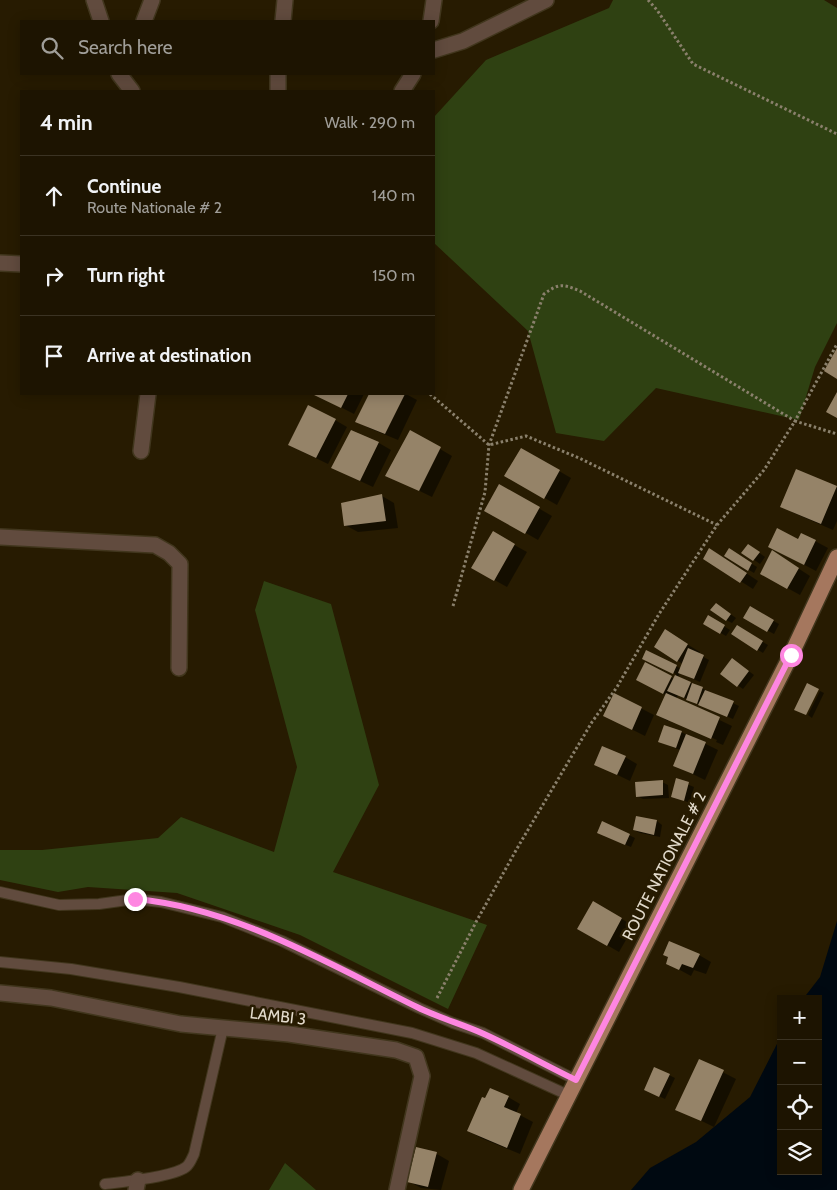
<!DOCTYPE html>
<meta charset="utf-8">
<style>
:root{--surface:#1d1401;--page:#2a2110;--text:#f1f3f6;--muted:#a09e99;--line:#3b3323}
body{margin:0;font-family:Cabin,sans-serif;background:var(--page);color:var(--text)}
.controls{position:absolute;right:15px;bottom:15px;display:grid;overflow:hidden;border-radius:0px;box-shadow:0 2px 12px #0003}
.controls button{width:45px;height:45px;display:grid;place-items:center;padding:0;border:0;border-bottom:1px solid var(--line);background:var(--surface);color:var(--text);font:25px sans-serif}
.stop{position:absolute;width:15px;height:15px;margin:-11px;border:4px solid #fe86e1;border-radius:50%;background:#fff}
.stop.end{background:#fe86e1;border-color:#fff;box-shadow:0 1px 5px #0008}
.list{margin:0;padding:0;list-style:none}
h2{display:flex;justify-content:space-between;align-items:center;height:65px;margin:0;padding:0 20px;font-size:21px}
h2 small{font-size:16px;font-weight:400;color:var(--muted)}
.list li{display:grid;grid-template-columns:32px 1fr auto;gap:15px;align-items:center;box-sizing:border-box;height:80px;padding:0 20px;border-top:1px solid var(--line)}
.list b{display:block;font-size:19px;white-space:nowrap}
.list p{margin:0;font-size:16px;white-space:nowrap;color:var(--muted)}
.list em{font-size:16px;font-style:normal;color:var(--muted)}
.icon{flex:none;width:28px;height:28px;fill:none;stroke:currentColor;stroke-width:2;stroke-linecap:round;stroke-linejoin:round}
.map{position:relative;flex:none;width:837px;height:1190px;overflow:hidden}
.search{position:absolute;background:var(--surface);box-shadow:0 2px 12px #0003;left:20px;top:20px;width:415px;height:55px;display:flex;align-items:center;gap:12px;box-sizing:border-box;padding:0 18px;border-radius:0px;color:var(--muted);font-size:19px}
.panel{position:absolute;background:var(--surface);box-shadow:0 2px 12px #0003;left:20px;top:90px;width:415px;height:305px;border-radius:0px}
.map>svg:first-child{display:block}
</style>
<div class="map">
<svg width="837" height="1190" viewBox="0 0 837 1190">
<rect width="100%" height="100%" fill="#271b01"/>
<path fill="#2f4112" d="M613 0H824L837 8V323L815 367 799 420 656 388 604 441 556 433 528 331 434 243V117L486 60 609 8Z
M264 581 331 604 379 785 333 872 487 925 448 1009 300 935 177 893 88 887 58 892 0 880V850H42L158 838 181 817 274 852 297 767 255 610Z
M285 1163 316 1190H269Z"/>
<path fill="#000911" d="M837 921V1190H631L650 1168 696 1142 750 1097 781 1036V1171H818V999H803L820 977Z"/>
<path fill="#0007" d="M315 394H364L354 414Z
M370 394H406L417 400 398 440 369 428 357 421Z
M335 420 347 427 328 464 289 445Z
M351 432 379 443 391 450 373 487 345 474Z
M411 432 452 456 432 497 387 475Z
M521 449 571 478 557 505 506 476Z
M797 471 837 488V521L833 530 794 513 782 506Z
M500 486 552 516 538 540 486 510Z
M382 496 394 503 398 528 358 532 345 525Z
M493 533 527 552 507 587 473 568Z
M799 540 815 541 828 548 816 571 782 553Z
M754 549 765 557 760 564 743 552Z
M729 550 757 567 754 573 725 556Z
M722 557 758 581 753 589 704 558Z
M784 559 810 576 800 595 773 580Z
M722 608 736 618 732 623 726 620Z
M750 608 779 624 774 634 745 618Z
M709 617 730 630 726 636 705 624Z
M737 627 768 645 763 653 733 634Z
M665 631 700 652 698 654 709 660 700 682 680 673 678 677 739 706 733 719 678 695 676 699 732 726 723 745 716 742 717 740 668 719V721L657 715 666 695 649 686 645 664 674 679 676 674 649 662 676 666 681 669 683 664 655 647Z
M738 663 754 675 743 689 721 674Z
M820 691 824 693 812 718 808 715Z
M615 695 654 715 645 736 605 716Z
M681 732 718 750 705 780 674 765 680 750 660 742Z
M625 757 637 764 630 781 595 764Z
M677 780 694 787 690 803 672 796Z
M662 782 668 785 669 798 643 799 637 796Z
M657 821 662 825 660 837 640 833 634 830Z
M629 835 635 838 631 847 604 836Z
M594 903 634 926 619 952 579 929Z
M699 955 711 962 706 974 694 970 691 976 667 963Z
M699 1060 736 1079 714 1127 677 1109Z
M669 1075 675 1078 665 1099 652 1093Z
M508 1097 520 1104 516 1113 533 1122 520 1154 481 1138 469 1131Z
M437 1154 449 1161 441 1190 421 1188 408 1181Z"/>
<path fill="#958368" d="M837 348V379L824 371Z
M837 392V418L826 412Z
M312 394H348L341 408Z
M369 394H405L385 434 355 422Z
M308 405 336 419 316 458 288 445Z
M351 430 379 442 360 481 331 468Z
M410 430 441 447 419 491 385 476Z
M521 448 560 470 544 499 504 476Z
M796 469 837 486 821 524 780 507Z
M499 484 540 507 525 534 484 511Z
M382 494 386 521 344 526 341 503Z
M777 528 798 539 801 533 816 540 804 565 768 547Z
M493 531 515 544 494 581 471 568Z
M748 544 760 552 753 561 741 553Z
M709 548 747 573 740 583 703 559Z
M729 548 752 563 748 571 724 556Z
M772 550 799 568 787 589 760 574Z
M716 603 731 614 726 621 710 610Z
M750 606 774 620 767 632 743 618Z
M708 615 725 625 720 634 703 624Z
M737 625 763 641 757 651 731 634Z
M665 629 688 644 677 662 654 647Z
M688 648 704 655 694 679 678 673Z
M646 650 677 665 673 674 642 659Z
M732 658 749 671 737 687 720 674Z
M645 662 672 676 663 694 636 680Z
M675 675 691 682 684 698 667 691Z
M692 683 703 687 697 704 686 700Z
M807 683 819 689 806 715 794 710Z
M705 690 734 701 727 717 698 705Z
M614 693 642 707 632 730 603 716Z
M666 693 720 717 711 739 656 715Z
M664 725 682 731 676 748 658 742Z
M686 734 706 742 693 774 673 766Z
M602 746 626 756 617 775 594 765Z
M676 778 689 782 684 801 671 797Z
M663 780V795L636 797 635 782Z
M636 816 657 820 654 835 633 830Z
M602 821 630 834 625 845 597 833Z
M593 901 622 918 607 946 577 929Z
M669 941 700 954 693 968 682 964 679 970 666 964 668 957 663 955Z
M699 1059 724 1070 701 1121 675 1110Z
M654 1067 670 1074 659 1097 644 1090Z
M490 1088 509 1096 504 1107 521 1114 507 1148 467 1131 482 1097 485 1098Z
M416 1147 437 1152 428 1187 407 1182Z"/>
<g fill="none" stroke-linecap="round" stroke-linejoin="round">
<defs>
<path id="lane" d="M0 892 59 905 99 904 135 899 161 902 222 917 282 941 419 1008 453 1023 483 1033 576 1080
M0 962 71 969 179 987 412 1033 476 1053 568 1095
M105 1184C122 1182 173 1177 186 1167 190 1164 192 1158 194 1154L223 1028"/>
<path id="street" d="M94 0 101 21
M144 21 152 0
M283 21 285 0
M431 21 434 0
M434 50 463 41 546 0
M119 74 132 91
M278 74V91
M402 91 413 74
M0 263 21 264
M141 451 148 394
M0 537 155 545 169 553 180 564 179 668
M0 993 51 998 181 1024 289 1034 396 1050 416 1057 422 1076 397 1190
M136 1190 138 1180"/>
<path id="primary" d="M521 1190 791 655 837 557"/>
</defs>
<use href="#lane" stroke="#41361d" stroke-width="12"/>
<use href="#street" stroke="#41361d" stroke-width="18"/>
<use href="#primary" stroke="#41361d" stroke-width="18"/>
<path stroke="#8a806c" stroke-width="3" stroke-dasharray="2.5 2.5" stroke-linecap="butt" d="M648 0 657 10 693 64 837 134
M430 394 489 445 526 436 579 458 717 525
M453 606 485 492 489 445 544 294C559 283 563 284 580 291L795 421 837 344
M437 998 476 922 519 845 592 722 617 687 659 614 717 525 764 470 795 421 837 434"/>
<use href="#lane" stroke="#614b3e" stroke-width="10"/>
<use href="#street" stroke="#614b3e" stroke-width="15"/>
<use href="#primary" stroke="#a5775e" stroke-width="15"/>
</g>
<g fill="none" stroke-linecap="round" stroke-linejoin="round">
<path stroke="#fe86e1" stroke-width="6" d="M135 899C236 908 327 963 417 1007 439 1018 462 1024 484 1034 515 1048 545 1065 576 1080L791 655"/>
</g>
<g text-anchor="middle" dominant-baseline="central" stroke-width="5" stroke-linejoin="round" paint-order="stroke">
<g font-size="16" fill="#e2dacb" stroke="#271b01">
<text transform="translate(664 866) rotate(-63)">ROUTE NATIONALE # 2</text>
<text transform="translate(278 1016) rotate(7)">LAMBI 3</text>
</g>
</g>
</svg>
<div class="controls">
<button>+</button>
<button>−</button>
<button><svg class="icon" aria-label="locate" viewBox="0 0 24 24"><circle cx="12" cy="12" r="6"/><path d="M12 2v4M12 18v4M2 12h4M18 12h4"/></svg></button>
<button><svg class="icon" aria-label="layers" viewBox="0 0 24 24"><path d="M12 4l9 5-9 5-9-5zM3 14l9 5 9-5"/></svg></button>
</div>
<div class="stop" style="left:791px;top:655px"></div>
<div class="stop end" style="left:135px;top:899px"></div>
<div class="search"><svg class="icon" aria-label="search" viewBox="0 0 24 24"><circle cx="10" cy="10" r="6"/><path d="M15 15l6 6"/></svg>Search here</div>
<section class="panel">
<h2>4 min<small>Walk · 290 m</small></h2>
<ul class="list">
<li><svg class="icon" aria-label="ahead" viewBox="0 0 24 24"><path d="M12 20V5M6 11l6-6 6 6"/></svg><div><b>Continue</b><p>Route Nationale # 2</p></div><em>140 m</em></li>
<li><svg class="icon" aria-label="right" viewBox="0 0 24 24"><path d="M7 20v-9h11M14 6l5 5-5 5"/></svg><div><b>Turn right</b></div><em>150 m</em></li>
<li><svg class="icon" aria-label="arrive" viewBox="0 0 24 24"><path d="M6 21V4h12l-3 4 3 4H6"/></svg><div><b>Arrive at destination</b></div></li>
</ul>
</section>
</div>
